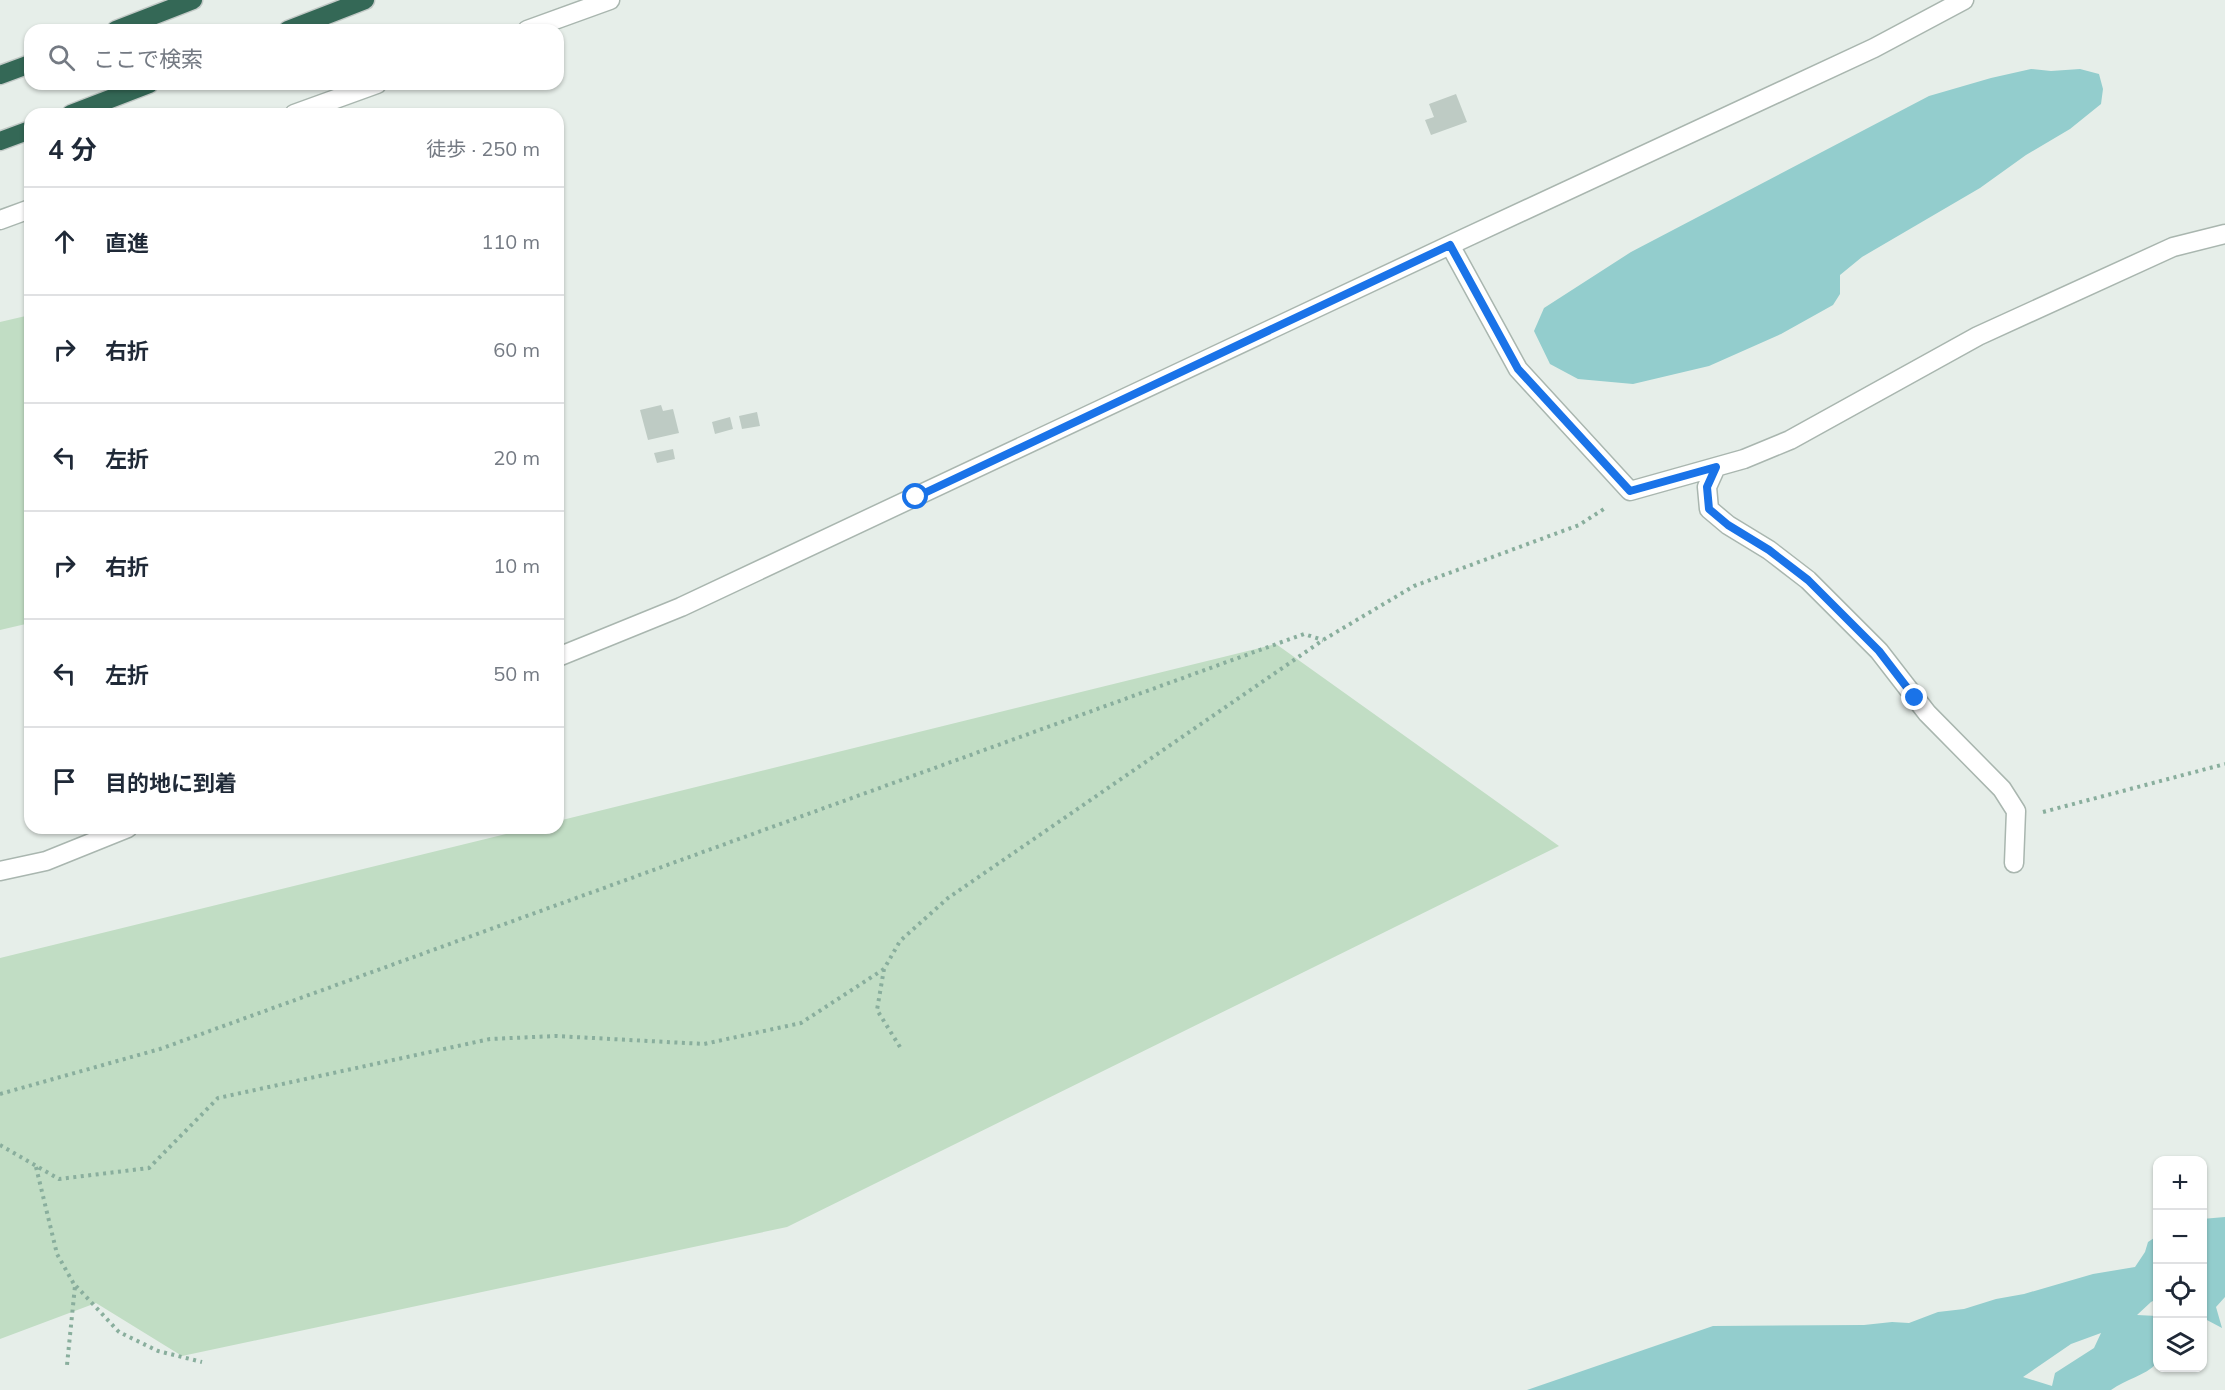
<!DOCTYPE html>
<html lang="ja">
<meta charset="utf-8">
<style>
:root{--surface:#fff;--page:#f6f6f7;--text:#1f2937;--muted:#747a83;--line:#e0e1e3}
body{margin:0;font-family:Mulish,"Noto Sans JP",sans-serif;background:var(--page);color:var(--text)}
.controls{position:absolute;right:18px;bottom:18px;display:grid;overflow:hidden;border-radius:12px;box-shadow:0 2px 4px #0004}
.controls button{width:54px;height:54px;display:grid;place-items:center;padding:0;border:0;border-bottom:2px solid var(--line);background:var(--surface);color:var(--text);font:30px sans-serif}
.stop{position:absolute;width:18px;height:18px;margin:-14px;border:4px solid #1a73e8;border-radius:50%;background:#fff}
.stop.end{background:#1a73e8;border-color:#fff;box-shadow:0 2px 6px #0008}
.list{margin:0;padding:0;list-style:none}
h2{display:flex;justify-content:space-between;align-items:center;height:78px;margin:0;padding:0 24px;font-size:26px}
h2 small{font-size:20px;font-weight:400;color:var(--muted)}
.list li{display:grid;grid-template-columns:39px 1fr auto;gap:18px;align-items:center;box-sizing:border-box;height:108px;padding:0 24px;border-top:2px solid var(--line)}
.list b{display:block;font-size:22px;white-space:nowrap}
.list em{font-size:20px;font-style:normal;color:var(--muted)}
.icon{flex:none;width:33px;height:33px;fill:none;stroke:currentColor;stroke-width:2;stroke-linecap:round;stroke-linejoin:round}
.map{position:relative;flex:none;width:2225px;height:1390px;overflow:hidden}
.search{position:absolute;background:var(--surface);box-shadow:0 2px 4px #0004;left:24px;top:24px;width:540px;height:66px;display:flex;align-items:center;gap:15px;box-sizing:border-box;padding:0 21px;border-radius:18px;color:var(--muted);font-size:22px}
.panel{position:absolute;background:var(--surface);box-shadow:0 2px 4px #0004;left:24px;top:108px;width:540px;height:726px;border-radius:18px}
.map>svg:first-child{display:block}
</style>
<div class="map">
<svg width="2225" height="1390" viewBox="0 0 2225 1390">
<rect width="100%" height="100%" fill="#e6eee9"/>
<path fill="#c1ddc4" d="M30 315V623L0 630V322Z
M1276 644 1559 846 787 1227 182 1356 96 1303 0 1339V958L530 828H558V821Z"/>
<path fill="#93cdcd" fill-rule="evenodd" d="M2031 69 2051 71 2080 69 2099 74 2103 89 2101 104 2070 129 2026 155 1980 188 1862 257 1840 275V294L1833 305 1781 334 1709 366 1633 384 1578 379 1550 364 1534 331 1544 308 1631 252 1929 96 1991 78Z
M2225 1217V1297L2216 1307 2222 1328 2205 1319 2203 1298 2205 1281 2203 1282 2202 1219Z
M2157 1236V1299L2151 1302 2137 1315 2157 1316V1363C2145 1376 2126 1379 2111 1390H1527L1713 1326 1864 1325 1892 1322 1909 1323 1938 1312 1964 1309 1996 1299 2024 1294 2093 1274 2135 1267 2145 1252 2148 1242ZM2101 1333 2094 1348 2055 1373 2052 1386 2023 1377 2071 1344Z"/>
<path fill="#becbc4" d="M1456 94 1467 122 1431 135 1425 120 1434 117 1429 104Z
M661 405 663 411 673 409 679 433 648 440 640 410Z
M757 412 760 426 742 429 739 416Z
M730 417 733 429 715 434 712 422Z
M673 449 675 459 657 463 654 453Z"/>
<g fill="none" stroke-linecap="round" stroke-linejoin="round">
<defs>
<path id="minor" d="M1450 245 1518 369 1630 491 1744 459 1790 440 1978 336 2173 247 2225 234
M1716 467 1707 487 1709 509 1728 525 1769 550 1808 580 1879 651 1927 713 2002 789 2016 811 2014 863
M558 657 681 607 1450 245 1874 48 1964 0
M0 871 46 861 128 828"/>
<path id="tertiary" d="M527 30 610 0
M294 114 377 84
M0 220 30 209"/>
<path id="motorway" d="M116 30 193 0
M288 30 365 0
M0 75 30 64
M71 114 149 84
M0 141 30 130"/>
</defs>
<use href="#minor" stroke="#a9b6af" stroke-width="21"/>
<use href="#tertiary" stroke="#a9b6af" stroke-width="21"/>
<use href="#motorway" stroke="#c2c9c6" stroke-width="21"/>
<path stroke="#89ae9d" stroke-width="4" stroke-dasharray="3 4.5" stroke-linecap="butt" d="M2043 812 2225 764
M900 1047 877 1010 884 969 900 941 948 898 1323 640 1414 586 1579 525 1607 507
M0 1094 160 1049 1304 634 1323 640
M0 1145 59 1179 149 1168 218 1098 490 1039 556 1036 704 1044 801 1023 884 969
M36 1167 57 1254 75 1286 67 1365
M76 1286 119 1332 158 1351 202 1362"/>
<use href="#minor" stroke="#fff" stroke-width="18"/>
<use href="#tertiary" stroke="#fff" stroke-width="18"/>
<use href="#motorway" stroke="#346856" stroke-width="18"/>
</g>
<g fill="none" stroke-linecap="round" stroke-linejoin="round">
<path stroke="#1a73e8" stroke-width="8" d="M916 497 1450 245 1518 369 1630 491 1716 467 1707 487 1709 509 1728 525 1769 550 1808 580 1879 651 1915 698"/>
</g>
</svg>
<div class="controls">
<button>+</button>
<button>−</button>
<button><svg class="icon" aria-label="locate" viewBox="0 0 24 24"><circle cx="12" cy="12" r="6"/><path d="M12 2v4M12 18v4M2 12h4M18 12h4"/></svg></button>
<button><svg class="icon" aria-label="layers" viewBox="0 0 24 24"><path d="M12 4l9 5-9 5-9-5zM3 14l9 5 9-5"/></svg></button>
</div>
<div class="stop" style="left:916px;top:497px"></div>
<div class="stop end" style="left:1915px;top:698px"></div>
<div class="search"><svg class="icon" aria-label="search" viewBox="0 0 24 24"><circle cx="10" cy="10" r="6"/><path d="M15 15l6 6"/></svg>ここで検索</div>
<section class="panel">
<h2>4 分<small>徒歩 · 250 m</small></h2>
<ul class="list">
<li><svg class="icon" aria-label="ahead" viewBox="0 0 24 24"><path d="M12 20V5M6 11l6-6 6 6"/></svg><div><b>直進</b></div><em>110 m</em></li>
<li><svg class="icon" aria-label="right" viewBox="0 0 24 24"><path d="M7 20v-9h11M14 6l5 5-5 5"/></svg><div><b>右折</b></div><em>60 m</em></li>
<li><svg class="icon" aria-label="left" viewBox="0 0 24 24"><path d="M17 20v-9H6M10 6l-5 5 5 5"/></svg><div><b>左折</b></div><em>20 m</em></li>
<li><svg class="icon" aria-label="right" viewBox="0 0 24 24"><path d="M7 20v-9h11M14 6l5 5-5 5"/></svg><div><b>右折</b></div><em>10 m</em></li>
<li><svg class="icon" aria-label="left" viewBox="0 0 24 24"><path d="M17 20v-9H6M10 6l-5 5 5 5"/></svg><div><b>左折</b></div><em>50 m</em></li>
<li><svg class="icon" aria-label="arrive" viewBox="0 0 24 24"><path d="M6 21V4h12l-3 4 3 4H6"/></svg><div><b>目的地に到着</b></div></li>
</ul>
</section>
</div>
